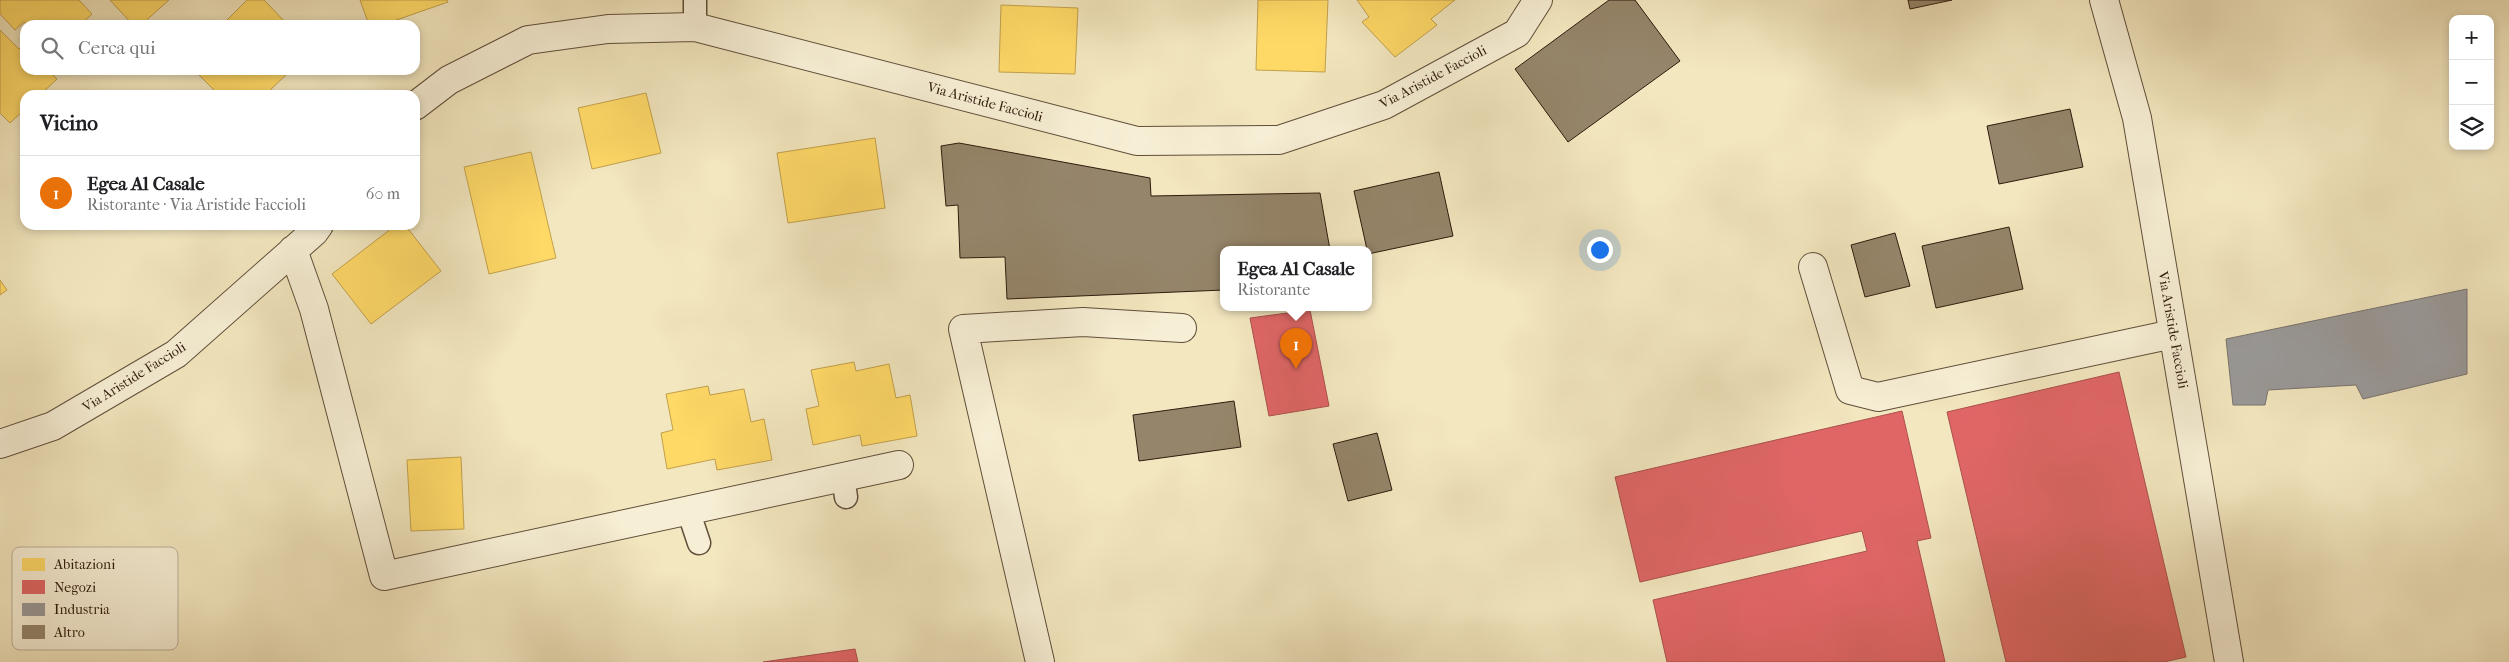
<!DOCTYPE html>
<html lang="it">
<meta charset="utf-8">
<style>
:root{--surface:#fff;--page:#f2f2f2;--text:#202124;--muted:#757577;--line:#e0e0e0;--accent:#8f2418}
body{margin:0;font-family:"IM FELL French Canon",serif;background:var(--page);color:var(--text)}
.controls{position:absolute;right:15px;top:15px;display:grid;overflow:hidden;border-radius:10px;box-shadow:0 2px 8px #0003}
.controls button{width:45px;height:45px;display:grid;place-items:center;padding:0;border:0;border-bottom:1px solid var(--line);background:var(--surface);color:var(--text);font:25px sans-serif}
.you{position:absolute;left:1599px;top:249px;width:18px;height:18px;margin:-12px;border:4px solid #fff;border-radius:50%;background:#1a73e8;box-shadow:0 0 0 8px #1a73e833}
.badge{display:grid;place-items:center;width:32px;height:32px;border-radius:50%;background:var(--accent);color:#fff;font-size:16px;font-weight:700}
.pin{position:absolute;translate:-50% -41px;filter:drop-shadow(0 1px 2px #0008)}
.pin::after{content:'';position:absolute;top:26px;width:18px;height:15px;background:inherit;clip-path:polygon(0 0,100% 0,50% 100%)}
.popup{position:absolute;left:1220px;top:246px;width:152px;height:65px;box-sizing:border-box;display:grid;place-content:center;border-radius:10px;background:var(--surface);filter:drop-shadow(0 1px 4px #0005);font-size:16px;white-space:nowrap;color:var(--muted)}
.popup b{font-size:19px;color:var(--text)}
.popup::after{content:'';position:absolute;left:50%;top:100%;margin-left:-10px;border:10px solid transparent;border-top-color:var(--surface)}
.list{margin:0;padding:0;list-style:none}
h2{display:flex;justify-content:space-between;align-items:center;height:65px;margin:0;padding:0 20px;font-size:21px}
h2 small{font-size:16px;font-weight:400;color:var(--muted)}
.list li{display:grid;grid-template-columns:32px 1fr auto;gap:15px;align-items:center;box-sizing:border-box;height:75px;padding:0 20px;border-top:1px solid var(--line)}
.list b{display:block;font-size:19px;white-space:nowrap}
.list p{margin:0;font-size:16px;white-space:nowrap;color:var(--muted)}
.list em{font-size:16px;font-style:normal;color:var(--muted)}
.icon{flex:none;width:28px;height:28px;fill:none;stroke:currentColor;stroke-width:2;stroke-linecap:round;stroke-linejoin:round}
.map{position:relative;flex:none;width:2509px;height:662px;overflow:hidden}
.search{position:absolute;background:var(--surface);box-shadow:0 2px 8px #0003;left:20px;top:20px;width:400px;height:55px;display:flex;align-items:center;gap:12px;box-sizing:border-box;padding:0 18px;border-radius:15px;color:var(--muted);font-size:19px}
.panel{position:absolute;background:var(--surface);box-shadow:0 2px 8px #0003;left:20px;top:90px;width:400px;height:140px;border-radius:15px}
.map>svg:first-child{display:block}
</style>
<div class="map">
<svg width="2509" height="662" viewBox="0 0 2509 662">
<rect width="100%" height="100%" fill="#f3e7bf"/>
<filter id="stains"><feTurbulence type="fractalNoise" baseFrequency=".004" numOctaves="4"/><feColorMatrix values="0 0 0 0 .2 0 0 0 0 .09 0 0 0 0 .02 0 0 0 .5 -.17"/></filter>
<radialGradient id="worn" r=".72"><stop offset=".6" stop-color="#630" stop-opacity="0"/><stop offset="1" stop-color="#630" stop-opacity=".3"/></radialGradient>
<path fill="#ffd966" stroke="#c1a04c" d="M0 0H79L92 14 80 25H49L47 22 43 25H27L24 22 15 30 0 14Z
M110 0H169L141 25H133Z
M247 0H264L288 25H222Z
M360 0H447L448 2 382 25H369Z
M1258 0H1328L1325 72 1256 70Z
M1357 0H1455L1431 19 1437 25 1395 57 1362 22 1369 17Z
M1001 5 1078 8 1075 74 999 72Z
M0 30 19 49 24 44 25 46V70H48L57 79 40 95H25V109L10 123 0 113Z
M194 70H291L265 95H219Z
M646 93 661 153 592 169 578 108Z
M875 138 885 208 788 223 777 153Z
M531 152 556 258 489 274 464 167Z
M396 225H405L441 271 371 324 332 274Z
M0 280 7 290 0 295Z
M854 362 856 371 889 364 896 398 910 395 917 436 862 446 860 435 813 445 806 409 819 406 811 370Z
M708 386 710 395 744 389 751 422 764 419 772 460 717 470 715 459 667 469 661 433 673 430 666 394Z
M461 457 464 529 411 531 407 460Z"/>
<path fill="#e06666" stroke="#ab504c" d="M1310 310 1329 406 1269 416 1250 318Z
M2119 372 2186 657 2164 662H2006L1947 412Z
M1902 411 1931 538 1917 541 1945 662H1667L1653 600 1867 551 1862 531 1640 582 1615 477Z
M855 649 858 662H763Z"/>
<path fill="#999" stroke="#79736f" d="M2467 289V374L2363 399 2356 385 2268 390 2265 405H2233L2226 339Z"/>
<path fill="#95856a" stroke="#2f1b0e" d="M1609 0H1635L1680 61 1568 142 1515 69Z
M1908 0H1952L1910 9Z
M2070 109 2083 167 1999 184 1987 126Z
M959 143 1150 178 1151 196 1320 193 1330 250H1224V290L1007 299 1005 257 960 258 958 205 946 206 941 146Z
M1439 172 1453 236 1368 254 1354 191Z
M2009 227 2023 289 1936 308 1922 246Z
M1895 233 1910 286 1865 297 1851 245Z
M1234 401 1241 447 1139 461 1133 415Z
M1377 433 1392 490 1348 501 1333 444Z"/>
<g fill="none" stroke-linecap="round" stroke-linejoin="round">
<defs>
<path id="lane" d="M695 0V27
M843 477 846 497
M688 510 699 543"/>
<path id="street" d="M2104 0 2137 118 2229 662
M415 106 449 80 528 40 608 29 695 27 1137 141 1279 140 1384 105 1517 33 1538 0
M293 250 314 309 384 576 899 465
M1813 267 1850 390 1878 397 2173 334
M0 444 53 426 176 354 314 232 319 225
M1040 662 963 329 1083 322 1182 328"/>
</defs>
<use href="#lane" stroke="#604e3a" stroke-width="25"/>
<use href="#street" stroke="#604e3a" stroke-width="30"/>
<use href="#lane" stroke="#f7efd5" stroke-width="22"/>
<use href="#street" stroke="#f7efd5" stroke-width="28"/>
</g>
<g text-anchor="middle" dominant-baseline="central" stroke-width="5" stroke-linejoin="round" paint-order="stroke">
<g font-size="14" fill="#2f1b0e" stroke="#f7efd5">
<text transform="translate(1433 77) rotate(-28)">Via Aristide Faccioli</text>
<text transform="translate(985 102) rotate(15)">Via Aristide Faccioli</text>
<text transform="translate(2173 330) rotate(80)">Via Aristide Faccioli</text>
<text transform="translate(134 377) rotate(-32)">Via Aristide Faccioli</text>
</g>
</g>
<rect x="12" y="547" width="166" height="103" rx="8" fill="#f7efd5" stroke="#bbaf99" stroke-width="1"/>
<rect x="22" y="558" width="23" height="13" fill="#ffd966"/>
<rect x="22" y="580" width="23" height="14" fill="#e06666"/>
<rect x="22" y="603" width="23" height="13" fill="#999"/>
<rect x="22" y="625" width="23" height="14" fill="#95856a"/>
<g font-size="14" fill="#2f1b0e">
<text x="54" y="569">Abitazioni</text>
<text x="54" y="592">Negozi</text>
<text x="54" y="614">Industria</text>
<text x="54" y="637">Altro</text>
</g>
<rect width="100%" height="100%" filter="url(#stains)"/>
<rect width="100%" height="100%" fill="url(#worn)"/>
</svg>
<div class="controls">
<button>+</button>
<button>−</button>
<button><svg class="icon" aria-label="layers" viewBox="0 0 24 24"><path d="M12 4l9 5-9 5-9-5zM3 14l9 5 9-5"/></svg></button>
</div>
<div class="you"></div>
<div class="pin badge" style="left:1296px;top:369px;background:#e8710a">1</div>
<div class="popup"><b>Egea Al Casale</b>Ristorante</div>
<div class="search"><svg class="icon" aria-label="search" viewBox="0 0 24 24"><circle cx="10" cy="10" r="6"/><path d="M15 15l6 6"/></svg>Cerca qui</div>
<section class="panel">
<h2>Vicino<small></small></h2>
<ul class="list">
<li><span class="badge" style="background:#e8710a">1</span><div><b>Egea Al Casale</b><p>Ristorante · Via Aristide Faccioli</p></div><em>60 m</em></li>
</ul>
</section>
</div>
